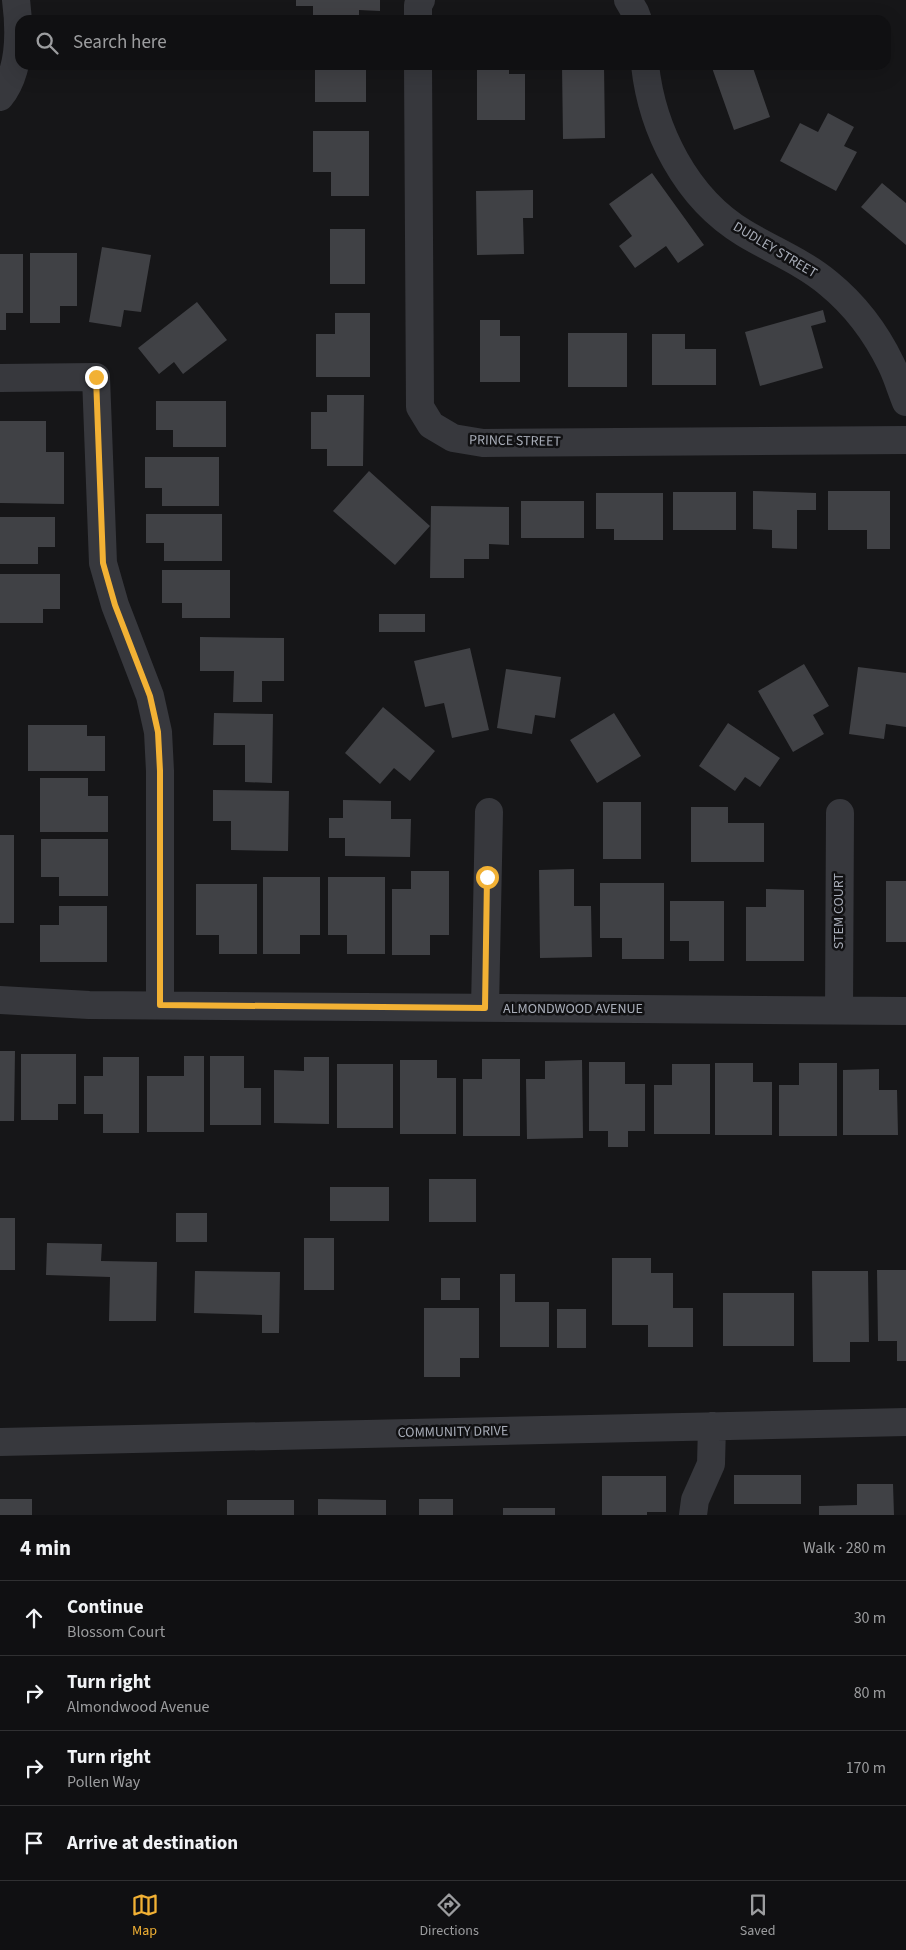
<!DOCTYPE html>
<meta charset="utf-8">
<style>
:root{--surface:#101012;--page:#1e1e20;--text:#f1f3f6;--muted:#9c9d9f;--line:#303032;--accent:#f2b134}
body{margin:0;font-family:"Source Sans 3",sans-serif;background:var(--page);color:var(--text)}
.stop{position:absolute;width:15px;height:15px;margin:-11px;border:4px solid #f2b134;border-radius:50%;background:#fff}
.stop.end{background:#f2b134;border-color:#fff;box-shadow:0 1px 5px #0008}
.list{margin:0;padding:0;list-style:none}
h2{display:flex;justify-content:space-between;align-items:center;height:65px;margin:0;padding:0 20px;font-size:21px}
h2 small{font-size:16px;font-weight:400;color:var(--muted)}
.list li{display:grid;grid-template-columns:32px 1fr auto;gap:15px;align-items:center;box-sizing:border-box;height:75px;padding:0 20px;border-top:1px solid var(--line)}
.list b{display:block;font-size:19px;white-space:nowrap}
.list p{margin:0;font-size:16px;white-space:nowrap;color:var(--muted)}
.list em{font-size:16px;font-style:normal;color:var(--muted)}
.icon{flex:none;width:28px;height:28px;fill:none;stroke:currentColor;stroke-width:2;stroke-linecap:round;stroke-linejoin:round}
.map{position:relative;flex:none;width:906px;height:1515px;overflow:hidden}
.search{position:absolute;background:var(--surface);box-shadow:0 5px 20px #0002;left:15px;right:15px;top:15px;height:55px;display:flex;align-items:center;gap:12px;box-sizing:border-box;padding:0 18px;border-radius:15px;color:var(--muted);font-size:19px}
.sheet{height:365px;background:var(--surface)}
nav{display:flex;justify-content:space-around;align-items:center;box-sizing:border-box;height:70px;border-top:1px solid var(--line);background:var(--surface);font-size:14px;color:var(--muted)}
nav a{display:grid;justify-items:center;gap:2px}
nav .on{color:var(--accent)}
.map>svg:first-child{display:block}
</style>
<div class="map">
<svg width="906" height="1515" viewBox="0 0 906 1515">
<rect width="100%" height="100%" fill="#161618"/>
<path fill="#404145" d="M296 0H380V11L359 10V20H313V6H296Z
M315 65H366V102H315Z
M477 65H509V74H525V120H477Z
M562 65H604L605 138 563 139Z
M711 65H752L770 117 734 130Z
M828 113 854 127 844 146 857 152 836 191 780 161 800 123 818 132Z
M313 131H369V196H331V172H313Z
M652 173 704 245 678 263 666 246 635 268 619 246 632 236 609 204Z
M882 183 906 203V245L861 207Z
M533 190V218H523L524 254 477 255 476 191Z
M330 229H365V284H330Z
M102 247 151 255 141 312 124 310 121 327 89 322Z
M30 253H77V306H60V323H30Z
M0 254H23V313H6V330H0Z
M197 302 227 340 183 374 174 362 159 374 138 348Z
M823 310 826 322 811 326 823 368 760 386 745 332Z
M335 313H370V377H316V334H335Z
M480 320H500V336H520V382H480Z
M568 333H627V387H568Z
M652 334H685V349H716V385H652Z
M327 395H364L363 466H327V449H311V412H327Z
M156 401H226V447H173V430H156Z
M0 421H46V452H64V504L0 503Z
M145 457H219V506H162V488H145Z
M369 471 430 526 395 565 333 511Z
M753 491 816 493V510H797V549L772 548V530L753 529Z
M828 491H890V549H867V530H828Z
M673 492H736V530H673Z
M596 493H663V540H614V529H596Z
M521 501H584V538H521Z
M431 506 509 507V545L489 544V559H464V578H430Z
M146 514H222V561H164V543H146Z
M0 517H55V547H38V564H0Z
M162 570H230V618H182V603H162Z
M0 574H60V609H43V623H0Z
M379 614H425V632H379Z
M200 637 284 638V681H262V702H233L234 671H200Z
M470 648 489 730 452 738 444 703 425 707 414 661Z
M804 664 829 706 813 715 824 734 793 752 758 691Z
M858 667 906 673V727L886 724 884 739 849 734Z
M506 669 561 677 555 718 535 715 532 734 497 728Z
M383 707 435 751 410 781 394 768 380 784 345 753Z
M214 713 273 714 272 783 245 782V745H213Z
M614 713 641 756 597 783 570 740Z
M728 723 780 758 760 787 745 777 735 791 699 766Z
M28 725H87V736H105V771H28Z
M40 778H88V796H108V832H40Z
M213 790 289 791 288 851 231 850V821H213Z
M343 800 391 801V819H411L410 857 345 856V838H329V818H343Z
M603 802H641V859H603Z
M691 807H728V823H764V862H691Z
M0 835H14V923H0Z
M41 839H108V896H59V877H41Z
M574 869V906H591L592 957 540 958 539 870Z
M411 871H449V935H430V955H392V889H411Z
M263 877H320V935H300V954H263Z
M328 877H385V954H347V935H328Z
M886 881H906V942H886Z
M600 883H664V959H622V938H600Z
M196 884H257V954H219V935H196Z
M766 889 804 890V961H746V907H766Z
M670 901H724V961H689V941H670Z
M59 906H107V962H40V925H59Z
M0 1051H15L14 1121H0Z
M21 1054H76V1104H58V1120H21Z
M184 1056H204V1132H147V1076H184Z
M210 1056H244V1088H261V1125H210Z
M103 1057H139V1133H103V1114H84V1076H103Z
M304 1057H329V1124L274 1123V1070L304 1071Z
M482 1059H520V1136H463V1079H482Z
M400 1060H437V1078H456V1134H400Z
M582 1060 583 1138 527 1139 526 1079H545V1061Z
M589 1062H625V1084H645V1131H628V1147H608V1131H589Z
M715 1063H753V1082H772V1135H715Z
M799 1063H837V1136H779V1085H799Z
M337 1064H393V1128H337Z
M672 1064H710V1134H654V1085H672Z
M879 1069V1090H897L898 1135H843V1070Z
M429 1179H476V1222H429Z
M330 1187H389V1221H330Z
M176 1213H207V1242H176Z
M0 1218H15V1270H0Z
M304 1238H334V1290H304Z
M47 1243 102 1244 101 1261 157 1262 156 1321H109L110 1277 46 1275Z
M612 1258H651V1273H673V1308H693V1347H648V1325H612Z
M877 1270H906V1361H897V1341H878Z
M195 1271 280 1272 279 1333H262V1315L194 1313Z
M812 1271H868L869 1342H850V1362H813Z
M500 1274H515V1302H549V1347H500Z
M441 1278H460V1300H441Z
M723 1293H794V1346H723Z
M424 1308H479V1358H460V1377H424Z
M557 1309H586V1348H557Z
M734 1475H801V1504H734Z
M602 1476H666V1512H647V1515H602Z
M857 1484H893L894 1515H819V1506L857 1505Z
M0 1499H32V1515H0Z
M318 1499 386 1500V1515H318Z
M419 1499H453V1515H419Z
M227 1500H294V1515H227Z
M503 1508H555V1515H503Z"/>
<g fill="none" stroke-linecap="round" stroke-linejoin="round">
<path stroke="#37383d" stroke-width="28" d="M628 0 635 12 638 20
M418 20V5L421 0
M418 65 420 407 431 425 453 438 483 443 906 440
M645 65C652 130 686 198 744 233 772 250 803 262 828 283 855 305 876 333 891 364 897 376 901 390 906 402
M0 97C21 71 20 31 16 0
M0 378 96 377 103 563 115 605 150 696 158 732 160 771V1005
M0 1000 89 1005 906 1011
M485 1008 489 812
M839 1010 840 813
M0 1442 906 1422
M693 1515 695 1500 711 1464 712 1426"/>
</g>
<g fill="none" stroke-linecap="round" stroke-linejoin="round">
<path stroke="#f2b134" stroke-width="6" d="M96 377 103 563 115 605 150 696 158 732 160 771V1005L485 1008 487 877"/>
</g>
<g text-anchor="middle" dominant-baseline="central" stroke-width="5" stroke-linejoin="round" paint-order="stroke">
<g font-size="14" fill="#a8adb8" stroke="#111113">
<text transform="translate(775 250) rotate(31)">DUDLEY STREET</text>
<text transform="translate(515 441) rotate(1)">PRINCE STREET</text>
<text transform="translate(839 911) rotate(-90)">STEM COURT</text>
<text x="573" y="1009">ALMONDWOOD AVENUE</text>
<text transform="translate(453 1432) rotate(-1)">COMMUNITY DRIVE</text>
</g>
</g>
</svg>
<div class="stop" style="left:487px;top:877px"></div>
<div class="stop end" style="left:96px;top:377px"></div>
<div class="search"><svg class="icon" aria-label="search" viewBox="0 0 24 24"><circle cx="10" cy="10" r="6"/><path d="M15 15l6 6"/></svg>Search here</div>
</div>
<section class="sheet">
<h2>4 min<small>Walk · 280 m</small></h2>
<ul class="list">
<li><svg class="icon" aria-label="ahead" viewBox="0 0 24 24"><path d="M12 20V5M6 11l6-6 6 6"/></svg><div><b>Continue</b><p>Blossom Court</p></div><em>30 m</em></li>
<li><svg class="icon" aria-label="right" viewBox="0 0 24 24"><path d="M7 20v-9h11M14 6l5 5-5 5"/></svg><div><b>Turn right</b><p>Almondwood Avenue</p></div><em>80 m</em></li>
<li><svg class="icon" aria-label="right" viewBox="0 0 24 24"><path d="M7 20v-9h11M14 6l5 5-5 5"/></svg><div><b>Turn right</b><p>Pollen Way</p></div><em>170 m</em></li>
<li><svg class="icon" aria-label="arrive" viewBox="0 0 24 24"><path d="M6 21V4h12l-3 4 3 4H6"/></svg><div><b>Arrive at destination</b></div></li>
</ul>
</section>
<nav>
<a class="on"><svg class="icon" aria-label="map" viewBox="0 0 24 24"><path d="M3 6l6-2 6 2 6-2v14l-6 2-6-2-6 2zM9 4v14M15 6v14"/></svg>Map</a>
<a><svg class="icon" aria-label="directions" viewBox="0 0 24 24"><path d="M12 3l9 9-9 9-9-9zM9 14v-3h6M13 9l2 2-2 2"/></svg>Directions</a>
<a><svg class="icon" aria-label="saved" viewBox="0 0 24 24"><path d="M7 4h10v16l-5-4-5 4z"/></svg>Saved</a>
</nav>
